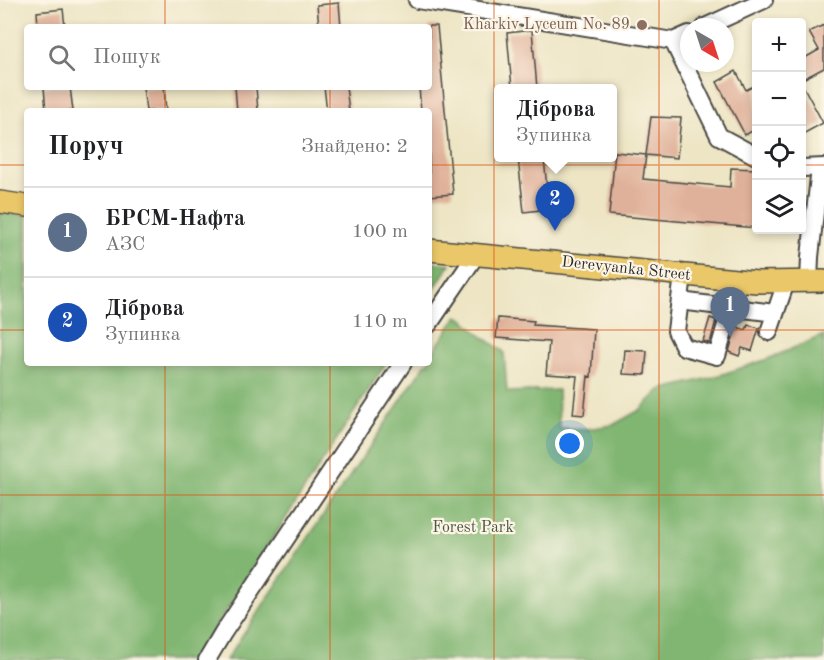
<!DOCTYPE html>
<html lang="uk">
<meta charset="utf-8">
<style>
:root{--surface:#fff;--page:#f2f2f2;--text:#202124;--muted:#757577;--line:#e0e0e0;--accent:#d1495b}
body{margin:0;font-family:"Old Standard TT",serif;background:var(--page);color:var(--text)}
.controls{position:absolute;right:18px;top:18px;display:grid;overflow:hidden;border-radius:6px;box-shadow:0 3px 9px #0003}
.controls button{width:54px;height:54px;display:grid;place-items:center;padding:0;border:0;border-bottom:2px solid var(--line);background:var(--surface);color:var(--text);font:30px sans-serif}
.compass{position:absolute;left:680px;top:18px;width:54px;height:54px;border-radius:50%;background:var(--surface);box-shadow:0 3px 9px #0003;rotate:141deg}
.you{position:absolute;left:570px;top:444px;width:21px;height:21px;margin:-15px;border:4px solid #fff;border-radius:50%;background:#1a73e8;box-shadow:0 0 0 9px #1a73e833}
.badge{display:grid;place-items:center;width:39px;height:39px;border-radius:50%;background:var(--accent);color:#fff;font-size:20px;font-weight:700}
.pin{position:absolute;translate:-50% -50px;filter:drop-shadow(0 2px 3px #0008)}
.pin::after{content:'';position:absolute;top:32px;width:21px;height:18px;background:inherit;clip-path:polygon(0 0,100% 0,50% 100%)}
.popup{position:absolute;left:494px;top:84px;width:123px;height:78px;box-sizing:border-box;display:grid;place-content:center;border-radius:6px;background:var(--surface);filter:drop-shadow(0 2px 4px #0005);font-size:20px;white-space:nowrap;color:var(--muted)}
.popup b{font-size:22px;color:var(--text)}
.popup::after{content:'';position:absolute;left:50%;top:100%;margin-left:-12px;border:12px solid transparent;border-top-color:var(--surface)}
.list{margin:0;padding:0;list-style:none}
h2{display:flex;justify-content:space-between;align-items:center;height:78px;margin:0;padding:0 24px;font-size:26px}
h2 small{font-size:20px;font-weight:400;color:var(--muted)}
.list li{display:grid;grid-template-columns:39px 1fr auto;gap:18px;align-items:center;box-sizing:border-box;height:90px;padding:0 24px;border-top:2px solid var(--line)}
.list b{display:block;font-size:22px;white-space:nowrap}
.list p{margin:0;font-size:20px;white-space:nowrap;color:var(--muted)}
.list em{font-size:20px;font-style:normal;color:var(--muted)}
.icon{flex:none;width:33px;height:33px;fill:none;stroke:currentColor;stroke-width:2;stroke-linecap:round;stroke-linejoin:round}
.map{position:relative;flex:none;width:824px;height:660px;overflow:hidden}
.search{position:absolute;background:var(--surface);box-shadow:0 3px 9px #0003;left:24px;top:24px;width:408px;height:66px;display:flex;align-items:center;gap:15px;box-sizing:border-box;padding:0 21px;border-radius:6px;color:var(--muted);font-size:22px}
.panel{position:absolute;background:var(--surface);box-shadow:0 3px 9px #0003;left:24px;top:108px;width:408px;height:258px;border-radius:6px}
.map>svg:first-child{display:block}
</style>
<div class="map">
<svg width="824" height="660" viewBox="0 0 824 660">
<rect width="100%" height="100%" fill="#fcf5e5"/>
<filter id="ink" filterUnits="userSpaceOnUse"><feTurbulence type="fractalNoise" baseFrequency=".0167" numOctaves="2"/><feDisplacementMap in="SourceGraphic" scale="12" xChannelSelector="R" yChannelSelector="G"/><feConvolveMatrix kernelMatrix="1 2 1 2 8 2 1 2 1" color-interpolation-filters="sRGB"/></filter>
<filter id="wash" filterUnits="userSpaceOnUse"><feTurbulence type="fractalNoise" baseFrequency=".008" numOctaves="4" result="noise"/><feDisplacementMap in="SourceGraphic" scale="24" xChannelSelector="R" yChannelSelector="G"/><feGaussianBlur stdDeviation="1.35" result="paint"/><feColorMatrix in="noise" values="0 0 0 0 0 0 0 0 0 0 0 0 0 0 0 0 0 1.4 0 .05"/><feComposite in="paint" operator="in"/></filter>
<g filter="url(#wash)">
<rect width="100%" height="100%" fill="#ede5c4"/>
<path fill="#81b672" stroke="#56704e" stroke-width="1.5" d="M0 213 27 216V363H386L194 660H0Z
M429 262 450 264 429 297Z
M457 316 465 320 478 333 504 352 507 392 558 390 559 428 587 429 613 425 640 410 660 390 714 377 768 359 824 335V660H226L426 363H429V358Z"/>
<g id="blocks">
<path fill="#e0b19a" d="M339 3 341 27H319L317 5Z
M63 9 65 27H38L37 12Z
M824 25V68L801 80V60L819 50 809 32Z
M429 26H437L453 194 429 196V111H421L419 87H429Z
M532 30 537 88H512L507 33Z
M736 71 746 90 756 85V129L745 135 717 82Z
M801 82 823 123 801 135Z
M44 87H70L73 111H46Z
M143 87H164L166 111H146Z
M235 87H256L258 111H237Z
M324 87H346L349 111H327Z
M651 117 681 118 677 158 646 155Z
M615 152 646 155 643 179 730 187 731 168 756 169V228L609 215Z
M518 158H544L549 209 524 212Z
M498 318 534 321 533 325 594 329 591 377 588 376 584 415 573 414 577 376 546 374 549 342 496 338Z
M710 318 716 320 710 343 703 341Z
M748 325 759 328 752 351 742 348 739 356 729 352 736 327 746 330Z
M625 350 647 351 645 375 623 374Z"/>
</g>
</g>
<g filter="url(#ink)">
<use href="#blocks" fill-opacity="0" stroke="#484742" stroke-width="1.5"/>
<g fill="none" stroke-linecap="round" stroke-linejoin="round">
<defs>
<path id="minor" d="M417 0 673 41 689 34
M705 27 764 0
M673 41 719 136 756 156
M802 168 824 167
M683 275 676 331 684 347 717 356 739 280
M809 282 810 257 820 168
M680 301 775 313
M429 324 476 255
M769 332 786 282
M207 660 223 633 403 363"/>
<path id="major" d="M0 202 27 206
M429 250 757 282 824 281"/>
</defs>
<use href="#minor" stroke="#484742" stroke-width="20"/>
<use href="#major" stroke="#484742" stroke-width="24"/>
<use href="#minor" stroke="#fff" stroke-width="16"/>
<use href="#major" stroke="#eac769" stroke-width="21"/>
</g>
</g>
<path fill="none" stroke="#df570e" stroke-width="1.5" stroke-opacity="0.55" d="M165 0V27M330 0V27M494 0V660M659 0V660M165 87V111M330 87V111M0 165H27M429 165H756M802 165H824M0 330H27M429 330H824M165 363V660M330 363V660M0 495H824"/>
<circle fill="#8d6e63" stroke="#fcf5e5" stroke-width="2" cx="642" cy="25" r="6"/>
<g text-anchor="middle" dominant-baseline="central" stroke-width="4.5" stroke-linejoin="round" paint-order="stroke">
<g font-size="16" fill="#785e54" stroke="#fcf5e5" text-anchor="end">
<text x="630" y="25">Kharkiv Lyceum No. 89</text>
</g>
<g font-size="16" fill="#2b2b2b" stroke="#fcf5e5">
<text transform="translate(626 269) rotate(6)">Derevyanka Street</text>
</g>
<g font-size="16" fill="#495642" stroke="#fcf5e5">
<text x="473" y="528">Forest Park</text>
</g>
</g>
</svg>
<div class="controls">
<button>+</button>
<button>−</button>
<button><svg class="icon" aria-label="locate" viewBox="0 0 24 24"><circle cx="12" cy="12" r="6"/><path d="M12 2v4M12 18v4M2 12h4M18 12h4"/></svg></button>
<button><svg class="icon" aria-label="layers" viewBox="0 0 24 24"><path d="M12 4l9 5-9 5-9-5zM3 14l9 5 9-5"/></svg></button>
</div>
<svg class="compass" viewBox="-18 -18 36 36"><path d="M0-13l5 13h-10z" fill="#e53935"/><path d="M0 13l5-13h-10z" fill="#757577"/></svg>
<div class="you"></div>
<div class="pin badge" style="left:730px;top:337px;background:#5c6f8a">1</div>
<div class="pin badge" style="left:555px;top:231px;background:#1a4fb4">2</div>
<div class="popup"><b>Діброва</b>Зупинка</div>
<div class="search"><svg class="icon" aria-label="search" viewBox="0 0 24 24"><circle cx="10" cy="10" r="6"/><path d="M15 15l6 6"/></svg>Пошук</div>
<section class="panel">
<h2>Поруч<small>Знайдено: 2</small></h2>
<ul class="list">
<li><span class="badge" style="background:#5c6f8a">1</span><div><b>БРСМ-Нафта</b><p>АЗС</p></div><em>100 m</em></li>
<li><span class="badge" style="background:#1a4fb4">2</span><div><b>Діброва</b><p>Зупинка</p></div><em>110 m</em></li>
</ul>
</section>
</div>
